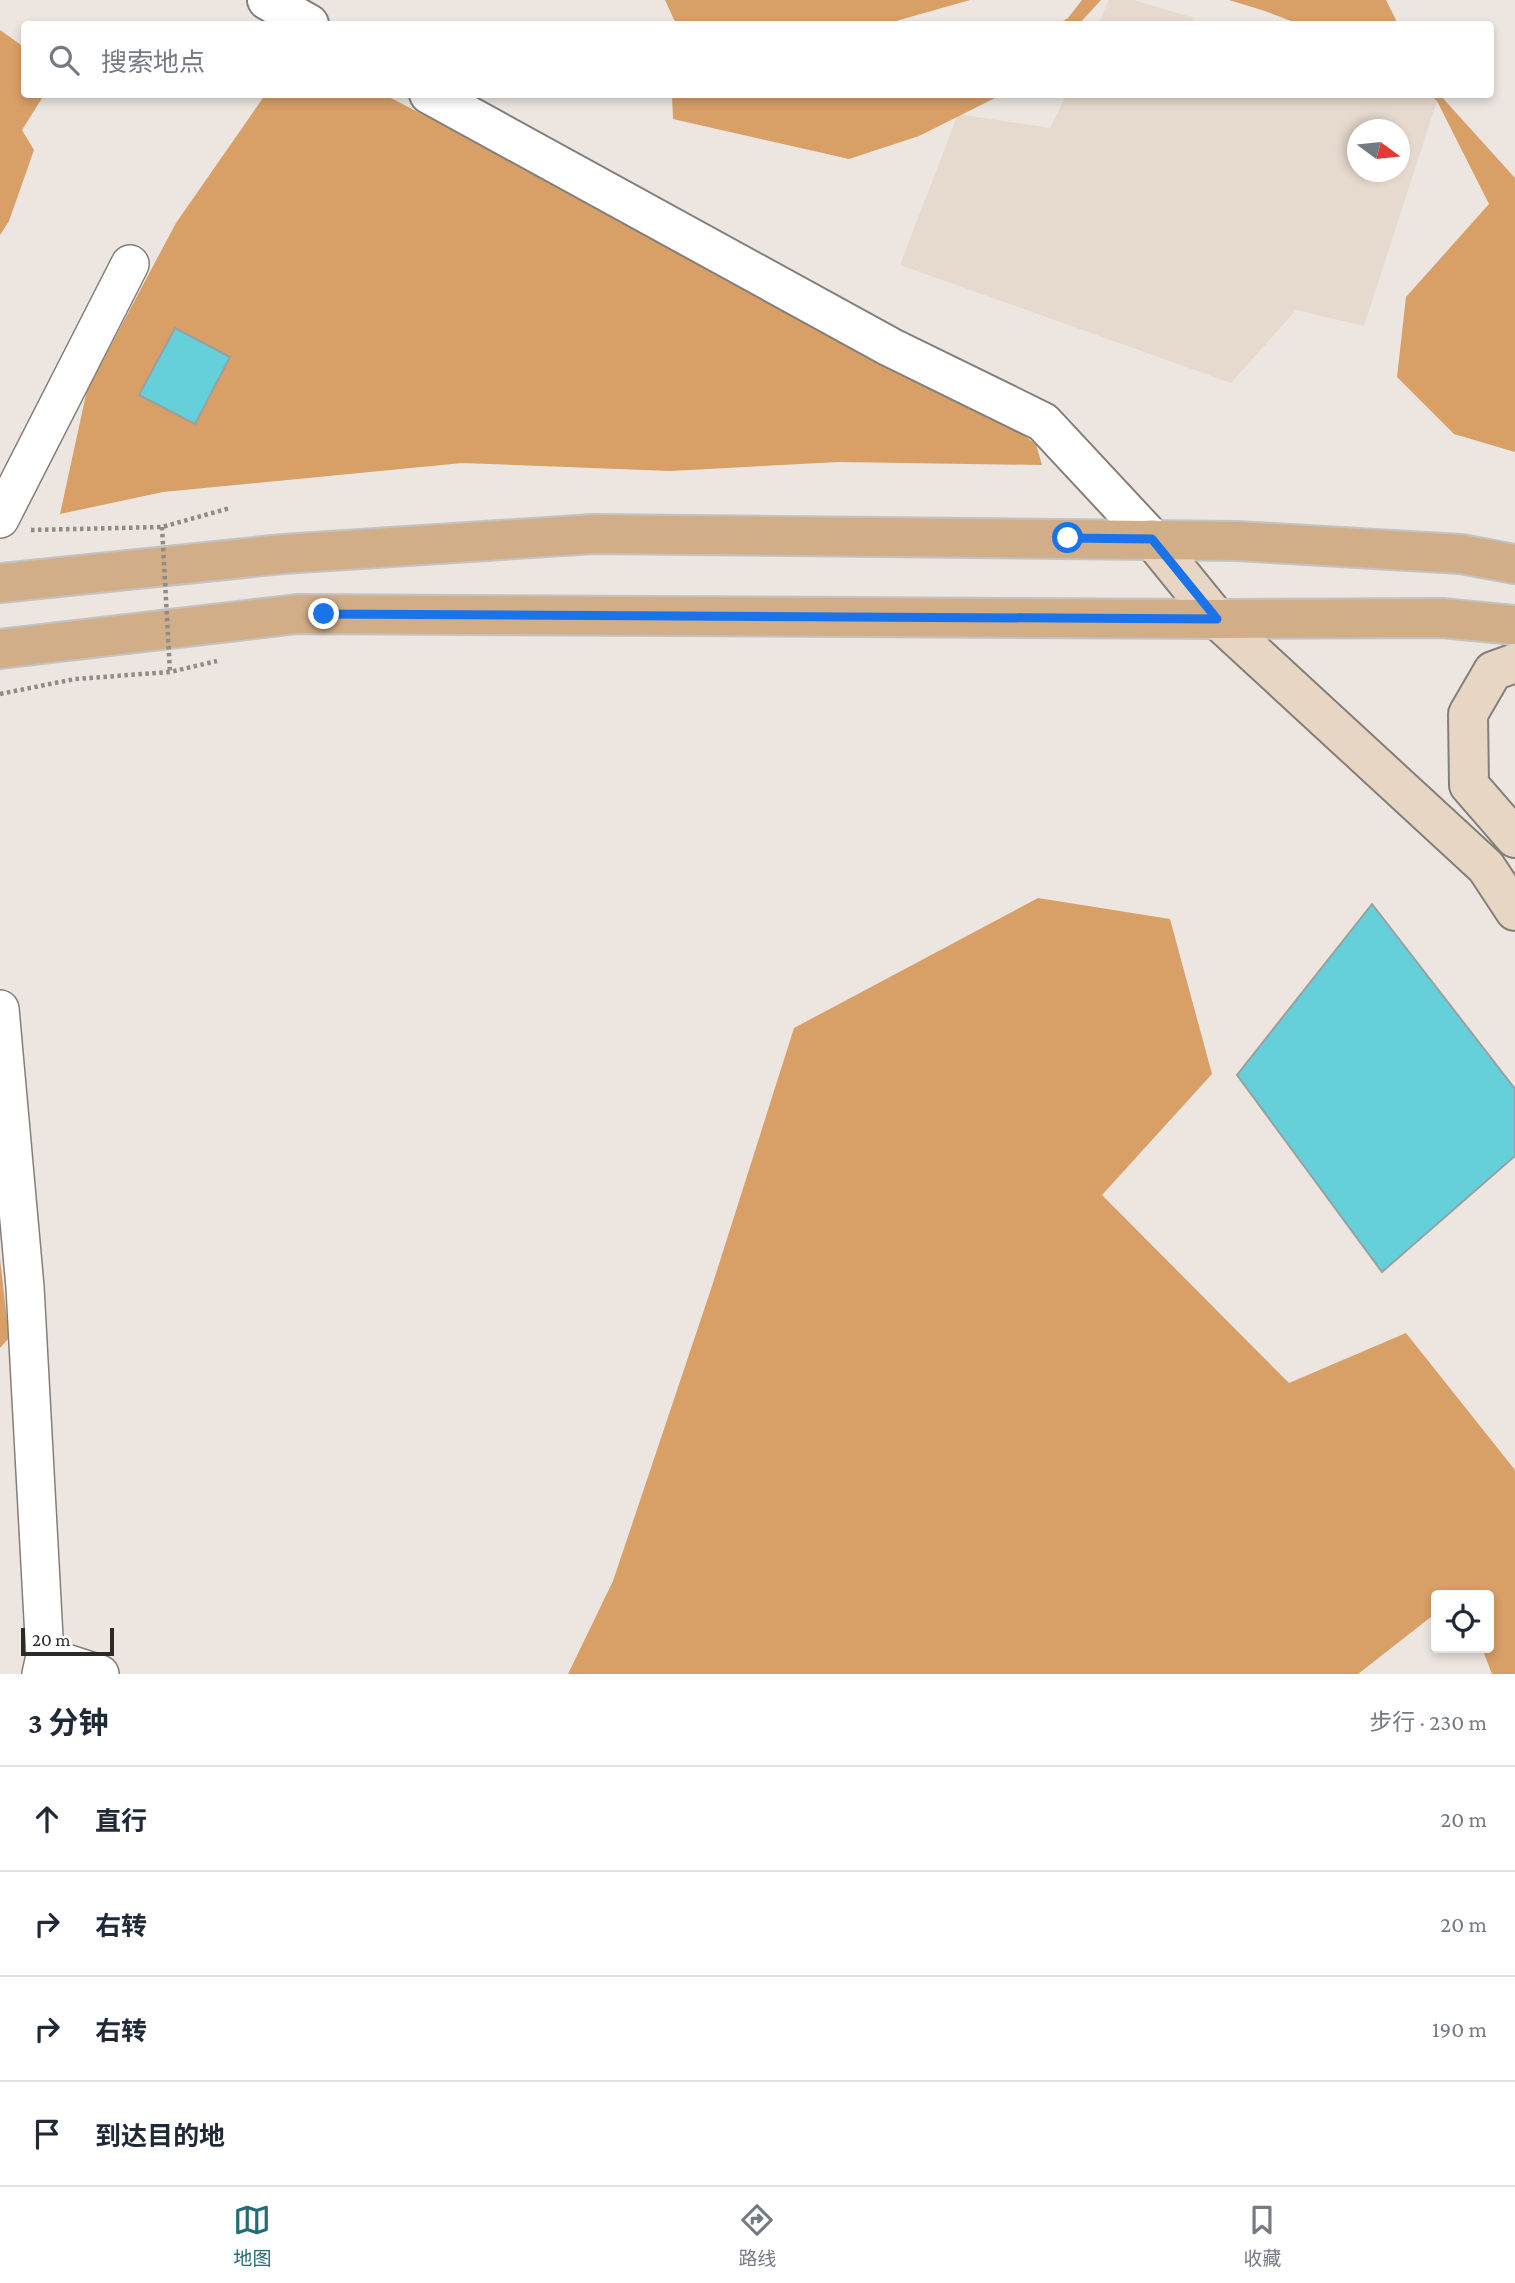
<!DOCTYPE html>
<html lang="zh">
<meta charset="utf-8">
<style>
:root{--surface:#fff;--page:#f6f6f7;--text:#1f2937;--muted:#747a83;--line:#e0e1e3;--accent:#226c74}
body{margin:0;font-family:"Crimson Pro","Noto Sans SC",serif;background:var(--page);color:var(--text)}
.controls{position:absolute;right:21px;bottom:21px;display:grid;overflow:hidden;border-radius:7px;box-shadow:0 4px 10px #0003}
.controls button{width:63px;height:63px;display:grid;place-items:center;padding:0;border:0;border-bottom:2px solid var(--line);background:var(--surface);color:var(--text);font:35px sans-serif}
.compass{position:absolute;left:1347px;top:119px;width:63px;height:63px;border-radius:50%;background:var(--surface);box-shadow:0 4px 10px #0003;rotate:105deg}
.scale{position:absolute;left:21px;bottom:18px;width:93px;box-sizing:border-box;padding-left:7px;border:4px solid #2c2927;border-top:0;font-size:19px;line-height:24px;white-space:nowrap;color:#2c2927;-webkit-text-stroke:5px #fff;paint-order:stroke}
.stop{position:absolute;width:21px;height:21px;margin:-16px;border:5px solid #1a73e8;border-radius:50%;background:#fff}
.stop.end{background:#1a73e8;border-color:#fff;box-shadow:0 2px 7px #0008}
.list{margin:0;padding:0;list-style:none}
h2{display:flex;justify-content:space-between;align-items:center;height:91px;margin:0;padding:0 28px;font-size:30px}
h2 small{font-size:23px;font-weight:400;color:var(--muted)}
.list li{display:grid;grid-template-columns:46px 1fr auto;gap:21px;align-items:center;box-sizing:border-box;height:105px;padding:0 28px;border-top:2px solid var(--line)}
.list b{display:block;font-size:26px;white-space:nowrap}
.list em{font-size:23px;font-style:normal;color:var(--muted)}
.icon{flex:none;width:38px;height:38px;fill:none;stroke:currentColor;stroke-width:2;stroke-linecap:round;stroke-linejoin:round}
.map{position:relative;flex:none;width:1515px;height:1674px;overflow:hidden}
.search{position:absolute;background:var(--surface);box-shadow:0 4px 10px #0003;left:21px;right:21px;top:21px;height:77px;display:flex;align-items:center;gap:18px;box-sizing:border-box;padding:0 24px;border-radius:7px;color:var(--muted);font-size:26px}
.sheet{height:511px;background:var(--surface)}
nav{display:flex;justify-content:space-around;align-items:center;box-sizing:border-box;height:98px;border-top:2px solid var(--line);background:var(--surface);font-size:19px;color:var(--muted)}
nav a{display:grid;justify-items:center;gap:4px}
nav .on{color:var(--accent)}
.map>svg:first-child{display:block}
</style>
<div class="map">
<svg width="1515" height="1674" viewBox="0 0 1515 1674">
<rect width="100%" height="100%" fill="#ede6e0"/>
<path fill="#e6dace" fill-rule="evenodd" d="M1109 0H1134L1194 18 1191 24H1098Z
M1419 94 1437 101 1364 326 1296 310 1231 383 900 265 958 114 1050 128 1066 95ZM1358 130H1400V172H1358Z"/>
<path fill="#d89f67" d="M665 0H970L889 23 787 24 740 22 739 24H676Z
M1082 0H1101L1079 24H1058L1068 18Z
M1229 0H1386L1398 24H1299L1265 11Z
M0 30 24 47V94L44 95 22 130 34 150 9 221 0 235Z
M265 95H385L606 209 1010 426 1036 444 1042 465 839 462 670 471 462 463 163 492 60 514 87 390 176 223Z
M672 95V94L1001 95 919 136 849 159 673 119Z
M1429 95H1440L1515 178V452L1454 434 1397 377 1406 297 1489 204 1437 101Z
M1038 898 1170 919 1212 1074 1102 1195 1289 1383 1406 1333 1515 1470V1674H1492L1482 1648H1489V1595H1436V1613L1358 1674H568L613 1581 712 1286 794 1028Z
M0 1258 9 1338 0 1348Z"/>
<path fill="#65cfda" stroke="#98a1a2" stroke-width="2" d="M175 328 230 357 195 424 139 395Z
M1372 904 1515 1089V1156L1382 1272 1237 1075Z"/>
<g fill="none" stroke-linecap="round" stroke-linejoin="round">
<defs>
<path id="minor" d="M0 519 130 264
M0 1009 25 1287 45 1656 41 1674
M45 1656 100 1674"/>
<path id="tertiary" d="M267 0 309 24
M429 94 890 347 1043 422 1152 539"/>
<path id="secondary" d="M1152 539 1217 619 1486 867 1515 911
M1515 663 1493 671 1468 714 1469 785 1515 838"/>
<path id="primary" d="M0 583 283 554 594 534 1238 541 1461 554 1515 564
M0 649 297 614 1217 619 1442 618 1515 625"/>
</defs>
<use href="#minor" stroke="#847e79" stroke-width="40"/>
<use href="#tertiary" stroke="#847e79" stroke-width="42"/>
<use href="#secondary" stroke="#847e79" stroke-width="42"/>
<use href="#primary" stroke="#c4c3c3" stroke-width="42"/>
<path stroke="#908b87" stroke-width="4.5" stroke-dasharray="3.5 3.5" stroke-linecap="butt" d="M31 530 162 527 230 508
M0 694 75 679 170 672 217 661"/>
<use href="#minor" stroke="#fff" stroke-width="37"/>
<use href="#tertiary" stroke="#fff" stroke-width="38"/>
<use href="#secondary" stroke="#e8d6c4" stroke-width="38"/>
<use href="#primary" stroke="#d2ae88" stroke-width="38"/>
<path stroke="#908b87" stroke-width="4.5" stroke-dasharray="3.5 3.5" stroke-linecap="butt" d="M162 527 170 672"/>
</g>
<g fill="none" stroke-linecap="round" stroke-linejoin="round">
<path stroke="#1a73e8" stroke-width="9" d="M324 614 1217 619 1152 539 1068 538"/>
</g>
</svg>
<div class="controls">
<button><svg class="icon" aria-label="locate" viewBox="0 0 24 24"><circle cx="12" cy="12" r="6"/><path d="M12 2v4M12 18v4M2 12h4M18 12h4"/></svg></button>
</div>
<svg class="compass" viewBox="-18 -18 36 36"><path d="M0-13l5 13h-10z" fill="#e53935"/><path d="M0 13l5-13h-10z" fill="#747a83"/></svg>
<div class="scale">20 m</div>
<div class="stop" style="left:1068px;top:538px"></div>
<div class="stop end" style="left:324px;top:614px"></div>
<div class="search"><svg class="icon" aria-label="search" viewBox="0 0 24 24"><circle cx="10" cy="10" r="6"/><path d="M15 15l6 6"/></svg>搜索地点</div>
</div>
<section class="sheet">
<h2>3 分钟<small>步行 · 230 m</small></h2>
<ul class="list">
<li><svg class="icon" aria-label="ahead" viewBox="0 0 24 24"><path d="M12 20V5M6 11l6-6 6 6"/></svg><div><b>直行</b></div><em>20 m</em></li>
<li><svg class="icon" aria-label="right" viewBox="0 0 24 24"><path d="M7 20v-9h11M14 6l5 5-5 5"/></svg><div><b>右转</b></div><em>20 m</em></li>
<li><svg class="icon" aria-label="right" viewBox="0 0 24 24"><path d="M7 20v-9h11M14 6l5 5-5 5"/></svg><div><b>右转</b></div><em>190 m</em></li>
<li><svg class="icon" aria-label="arrive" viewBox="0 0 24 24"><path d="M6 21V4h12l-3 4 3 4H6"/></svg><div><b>到达目的地</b></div></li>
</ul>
</section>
<nav>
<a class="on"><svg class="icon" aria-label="map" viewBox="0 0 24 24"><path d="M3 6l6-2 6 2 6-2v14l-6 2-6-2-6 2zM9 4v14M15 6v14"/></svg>地图</a>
<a><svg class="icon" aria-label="directions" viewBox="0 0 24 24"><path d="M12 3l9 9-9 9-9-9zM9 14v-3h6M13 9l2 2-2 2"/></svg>路线</a>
<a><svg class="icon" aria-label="saved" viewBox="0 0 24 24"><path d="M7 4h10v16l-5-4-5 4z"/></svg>收藏</a>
</nav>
